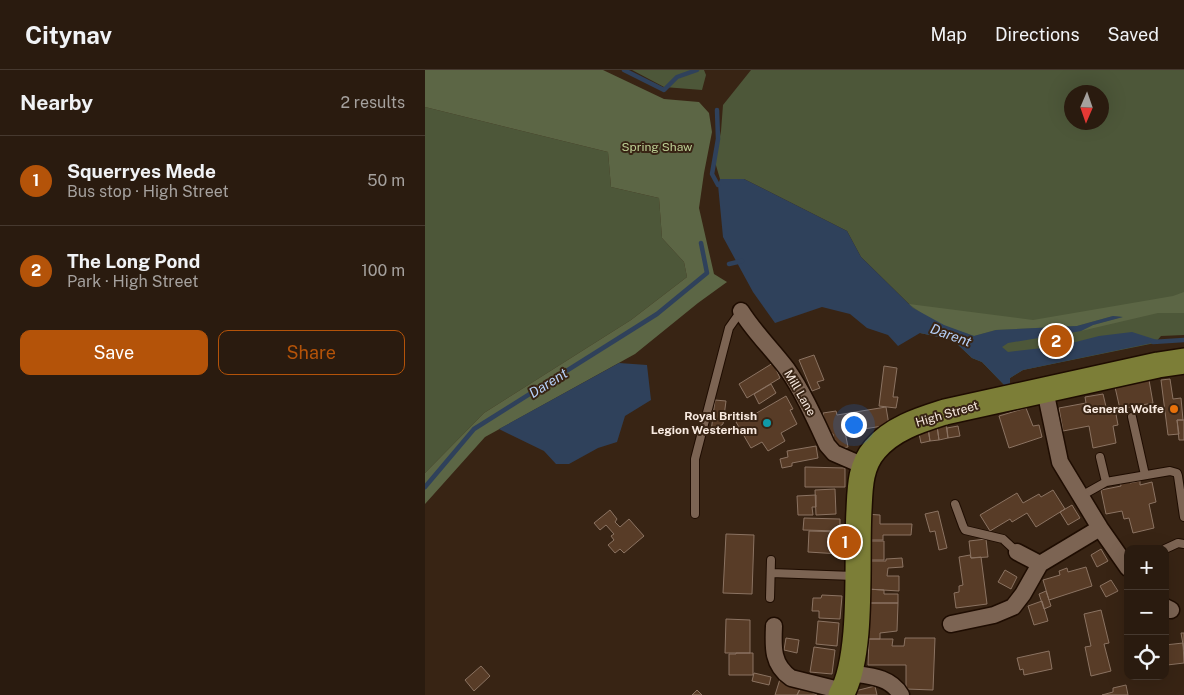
<!DOCTYPE html>
<meta charset="utf-8">
<style>
:root{--surface:#2a1b0f;--page:#322418;--text:#f1f3f6;--muted:#a5a19e;--line:#46392f;--accent:#b45309}
body{margin:0;font-family:"Public Sans",sans-serif;background:var(--page);color:var(--text)}
.controls{position:absolute;right:15px;bottom:15px;display:grid;overflow:hidden;border-radius:10px;box-shadow:0 5px 20px #0002}
.controls button{width:45px;height:45px;display:grid;place-items:center;padding:0;border:0;border-bottom:1px solid var(--line);background:var(--surface);color:var(--text);font:25px sans-serif}
.compass{position:absolute;left:639px;top:15px;width:45px;height:45px;border-radius:50%;background:var(--surface);box-shadow:0 5px 20px #0002;rotate:182deg}
.you{position:absolute;left:428px;top:354px;width:18px;height:18px;margin:-12px;border:4px solid #fff;border-radius:50%;background:#1a73e8;box-shadow:0 0 0 8px #1a73e833}
.badge{display:grid;place-items:center;width:32px;height:32px;border-radius:50%;background:var(--accent);color:#fff;font-size:16px;font-weight:700}
.pin{position:absolute;translate:-50% -50%;border:2px solid #fff;box-shadow:0 1px 5px #0006}
.list{margin:0;padding:0;list-style:none}
h2{display:flex;justify-content:space-between;align-items:center;height:65px;margin:0;padding:0 20px;font-size:21px}
h2 small{font-size:16px;font-weight:400;color:var(--muted)}
.list li{display:grid;grid-template-columns:32px 1fr auto;gap:15px;align-items:center;box-sizing:border-box;height:90px;padding:0 20px;border-top:1px solid var(--line)}
.list b{display:block;font-size:19px;white-space:nowrap}
.list p{margin:0;font-size:16px;white-space:nowrap;color:var(--muted)}
.list em{font-size:16px;font-style:normal;color:var(--muted)}
.actions{display:flex;gap:10px;padding:15px 20px}
.actions a{flex:1;padding:11px 0;border:1px solid var(--accent);border-radius:10px;text-align:center;font-size:18px;color:var(--accent)}
.actions .main{background:var(--accent);color:#fff}
.icon{flex:none;width:28px;height:28px;fill:none;stroke:currentColor;stroke-width:2;stroke-linecap:round;stroke-linejoin:round}
.map{position:relative;flex:none;width:759px;height:625px;overflow:hidden}
header{display:flex;align-items:center;gap:30px;box-sizing:border-box;height:70px;padding:0 25px;background:var(--surface);border-bottom:1px solid var(--line)}
header strong{font-size:24px}
nav{display:flex;gap:28px;margin-inline-start:auto;font-size:18px}
main{display:flex}
aside{flex:1;background:var(--surface)}
.map>svg:first-child{display:block}
</style>
<header>
<strong>Citynav</strong>
<nav><a>Map</a><a>Directions</a><a>Saved</a></nav>
</header>
<main>
<aside>
<h2>Nearby<small>2 results</small></h2>
<ul class="list">
<li><span class="badge">1</span><div><b>Squerryes Mede</b><p>Bus stop · High Street</p></div><em>50 m</em></li>
<li><span class="badge">2</span><div><b>The Long Pond</b><p>Park · High Street</p></div><em>100 m</em></li>
</ul>
<div class="actions"><a class="main">Save</a><a>Share</a></div>
</aside>
<div class="map">
<svg width="759" height="625" viewBox="0 0 759 625">
<rect width="100%" height="100%" fill="#382414"/>
<path fill="#4d5739" fill-rule="evenodd" d="M207 0H279L281 5 277 20 239 17Z
M326 0H759V265L736 266 730 273 598 300 585 308V321L557 292 547 288 528 270 495 263 484 234 436 187 422 161 319 109H295L290 92 296 61 298 35ZM646 22H676V52H646Z
M0 37 183 82 186 117 234 128 237 168 259 192 262 207 206 250 59 343 0 403Z"/>
<path fill="#5c6645" d="M0 0H178L239 29 274 32 284 43 287 62 279 103 274 138 289 204 302 212 273 233 210 284 60 367 0 434V403L59 343 206 250 262 207 259 192 237 168 234 128 186 117 183 82 0 37Z
M759 222V243H733L656 261 668 255 697 247 688 246 652 256 571 260 549 266 519 256 499 245 484 234 608 250 748 226Z"/>
<path fill="#2f415b" d="M295 109H319L422 161 436 187 488 238 519 255 549 266 571 260 652 256 688 246 698 247 668 255 656 261 583 273 577 277 583 282 635 276 674 266 707 262 732 270V272L598 300 585 308V321L557 292 547 288 528 270 495 263 473 276 463 265 442 258 425 244 397 237 350 253 328 222 298 167 293 115Z
M194 293 222 295 226 330 200 346 192 372 173 378 144 394H131L119 381 74 359Z"/>
<g fill="none" stroke-linecap="round" stroke-linejoin="round">
<path stroke="#2f415b" stroke-width="4.5" d="M199 0 239 20 252 7 272 0
M292 40 293 69 287 104 293 115
M304 194 317 191
M728 272 759 270
M0 417 49 359 232 244 282 203 276 173"/>
</g>
<path fill="#583c27" stroke="#8b7362" d="M389 285 399 310 392 312 395 318 387 321 374 290Z
M348 293 355 308 322 328 314 314Z
M459 296 472 298 468 327H473L471 338 454 336Z
M745 309 748 329 756 328 758 350H752L754 364 743 365 736 310Z
M724 310 728 333 695 339 690 317Z
M346 314 351 323 334 334 329 324Z
M678 324 682 341 690 339 693 355 688 356 691 373 668 378 664 356 638 361 634 338 661 333 660 327Z
M361 326 368 339 365 340 372 354 356 363 360 371 343 381 337 372 326 378 311 352 322 346 323 348Z
M290 330 301 331 298 354 286 362Z
M461 337 464 355 420 362 423 377 410 379 408 364 402 365 398 343 411 341 412 345Z
M601 338 608 356 614 355 617 367 584 378 574 346Z
M752 350H759V370H754Z
M521 355 523 368 514 370 512 356Z
M512 356 514 370 505 371 503 358Z
M533 356 535 366 523 368 522 358Z
M503 358 505 371 496 373 493 359Z
M391 376 393 388 367 393V396L357 398 355 389 363 387 362 381Z
M380 397 420 398V417H380Z
M704 409 705 413 715 411V415L727 412 731 432 724 434 729 458 708 463 704 448 699 449 697 441 681 444 676 420 696 416 695 411Z
M410 419 411 444 391 445 390 420Z
M628 420 640 439 611 457 602 443 587 452 585 449 565 461 555 445 592 423 598 433 614 424 616 427Z
M391 425V437H387L388 445H373L372 426Z
M647 435 655 448 643 455 635 442Z
M185 440 192 449 190 452 195 457 204 449 219 466 199 483 195 479 190 483 183 475 189 470 186 466 189 464 181 455 175 460 169 453Z
M513 441 522 478 514 480 510 461 505 462 500 444Z
M440 444 455 445V454H487L486 465H458V470H440Z
M379 448 415 449V461L378 460Z
M384 461 416 462 415 484 383 482Z
M301 464 329 465 327 524 298 523Z
M561 469 563 487 546 488 544 471Z
M442 471H459V490H442Z
M676 479 683 491 672 497 666 485Z
M545 485 546 488 556 487 562 534 531 538 529 523 534 522V516L538 515 534 487Z
M477 488 478 497 463 498 462 506H474V521L442 519 443 491H461V489Z
M661 497 667 516 624 530 618 510 635 505 634 501 642 498 643 502Z
M580 500 592 507 586 519 573 512Z
M686 510 693 521 681 527 675 516Z
M442 519 459 520V524H473V533H440Z
M621 521 626 536 619 539 614 524Z
M397 525 417 526 415 549 394 548V541H387L388 528H396Z
M617 531 623 551 609 555 603 536Z
M440 533H473L472 561 455 563V569H441Z
M676 540 684 573 679 574 686 601 666 606 660 577 666 576 659 544Z
M301 549 325 550V583H300Z
M393 551 414 553 412 576 391 574Z
M756 563H759V580Z
M361 568 374 570 372 583 359 580Z
M480 568H510L508 620 481 619V595H443L444 569H468L467 576H479Z
M758 573 759 593 742 595 740 575Z
M389 577 410 580 407 604 385 602Z
M624 581 627 599 599 605 598 599 595 600 592 588Z
M311 583H328V605H304V584H311Z
M56 596 65 606 49 621 40 610Z
M329 603 346 607 344 615 327 611Z
M355 609 376 617 372 625H350Z
M701 615 703 625H677L688 622V618Z
M450 616 452 625H429L430 621Z
M376 617 392 625H372Z
M272 620 277 625H267Z"/>
<g fill="none" stroke-linecap="round" stroke-linejoin="round">
<defs>
<path id="service" d="M707 347 720 405
M675 387 681 412
M656 426 681 412 745 401 752 403 753 406 759 447
M530 434 538 456 540 460 578 469 592 482
M270 444V389L304 258 316 241
M740 479 753 473 759 474
M346 503 429 506
M345 528 346 490"/>
<path id="minor" d="M316 241C329 262 347 279 362 299 378 322 390 349 402 375L409 383 439 396
M620 320 635 392 675 458 703 498
M592 482 615 494
M740 537 746 540
M526 554 569 545 588 537 598 524 615 494 675 458
M349 556C348 577 347 595 366 608L418 621
M424 603C443 606 465 606 476 625"/>
<path id="primary" d="M416 625C439 585 431 488 434 440 435 418 435 396 450 379 468 358 495 350 520 342L733 295 759 291"/>
</defs>
<use href="#service" stroke="#1e0c01" stroke-width="10"/>
<use href="#minor" stroke="#1e0c01" stroke-width="19"/>
<use href="#primary" stroke="#1e0c01" stroke-width="28"/>
<use href="#service" stroke="#7c6453" stroke-width="8"/>
<use href="#minor" stroke="#7c6453" stroke-width="16"/>
<use href="#primary" stroke="#7c7e37" stroke-width="25"/>
</g>
<circle fill="#e8710a" stroke="#382414" stroke-width="2" cx="749" cy="339" r="5"/>
<circle fill="#0f9aa8" stroke="#382414" stroke-width="2" cx="342" cy="353" r="5"/>
<g text-anchor="middle" dominant-baseline="central" stroke-width="4" stroke-linejoin="round" paint-order="stroke">
<g font-size="12" fill="#bdd095" stroke="#382414">
<text x="232" y="77">Spring Shaw</text>
</g>
<g font-size="12" fill="#f8eae0" stroke="#382414">
<text transform="translate(375 323) rotate(60)">Mill Lane</text>
<text transform="translate(522 344) rotate(-16)">High Street</text>
</g>
<g font-size="12" font-weight="bold" fill="#f8eae0" stroke="#382414" text-anchor="end">
<text x="739" y="339">General Wolfe</text>
<text x="332" y="346">Royal British<tspan x="332" dy="14">Legion Westerham</tspan></text>
</g>
<g font-size="14" font-style="italic" fill="#b6d1fa" stroke="#382414">
<text transform="translate(526 265) rotate(20)">Darent</text>
<text transform="translate(123 313) rotate(-32)">Darent</text>
</g>
</g>
</svg>
<div class="controls">
<button>+</button>
<button>−</button>
<button><svg class="icon" aria-label="locate" viewBox="0 0 24 24"><circle cx="12" cy="12" r="6"/><path d="M12 2v4M12 18v4M2 12h4M18 12h4"/></svg></button>
</div>
<svg class="compass" viewBox="-18 -18 36 36"><path d="M0-13l5 13h-10z" fill="#e53935"/><path d="M0 13l5-13h-10z" fill="#a5a19e"/></svg>
<div class="you"></div>
<div class="pin badge" style="left:420px;top:472px">1</div>
<div class="pin badge" style="left:631px;top:271px">2</div>
</div>
</main>
